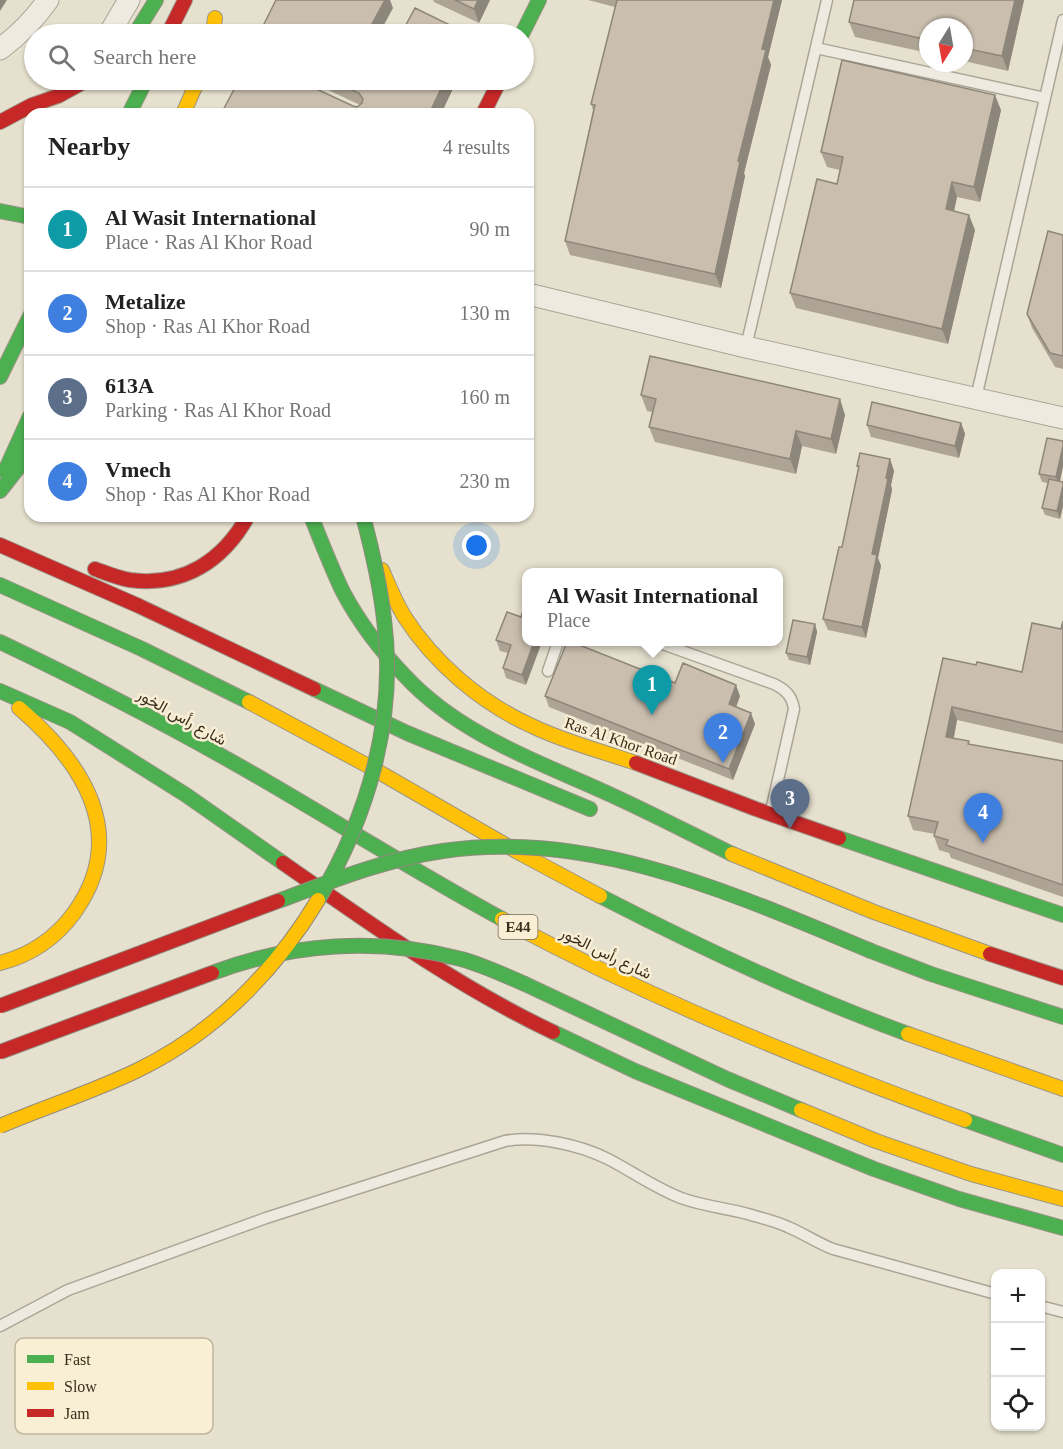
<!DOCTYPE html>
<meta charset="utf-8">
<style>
:root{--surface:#fff;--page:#f2f2f2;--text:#222;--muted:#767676;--line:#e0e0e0;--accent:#db2777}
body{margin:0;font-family:"Times New Roman",Vazirmatn,serif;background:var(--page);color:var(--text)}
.controls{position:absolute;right:18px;bottom:18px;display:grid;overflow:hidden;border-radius:12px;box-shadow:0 2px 4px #0004}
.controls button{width:54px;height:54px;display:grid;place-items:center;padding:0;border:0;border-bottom:2px solid var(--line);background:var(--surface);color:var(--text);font:30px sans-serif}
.compass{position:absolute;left:919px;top:18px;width:54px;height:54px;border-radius:50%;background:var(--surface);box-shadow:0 2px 4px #0004;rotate:191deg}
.you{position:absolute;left:477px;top:546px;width:21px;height:21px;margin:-15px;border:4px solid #fff;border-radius:50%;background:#1a73e8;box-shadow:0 0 0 9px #1a73e833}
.badge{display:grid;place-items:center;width:39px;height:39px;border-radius:50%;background:var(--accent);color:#fff;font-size:20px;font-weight:700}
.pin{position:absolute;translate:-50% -50px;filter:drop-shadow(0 2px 3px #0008)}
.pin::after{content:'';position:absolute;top:32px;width:21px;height:18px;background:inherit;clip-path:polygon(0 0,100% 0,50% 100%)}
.popup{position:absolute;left:522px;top:568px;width:261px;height:78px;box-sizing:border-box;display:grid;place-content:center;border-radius:12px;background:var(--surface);filter:drop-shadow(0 2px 4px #0005);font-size:20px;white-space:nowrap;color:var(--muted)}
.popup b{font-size:22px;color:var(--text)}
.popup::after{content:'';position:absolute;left:50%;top:100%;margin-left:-12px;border:12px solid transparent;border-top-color:var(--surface)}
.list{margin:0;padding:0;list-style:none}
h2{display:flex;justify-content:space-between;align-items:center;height:78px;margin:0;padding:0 24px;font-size:26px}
h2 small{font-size:20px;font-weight:400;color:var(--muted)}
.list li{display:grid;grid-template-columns:39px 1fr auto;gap:18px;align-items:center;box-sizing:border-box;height:84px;padding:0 24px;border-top:2px solid var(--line)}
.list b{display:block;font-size:22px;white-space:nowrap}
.list p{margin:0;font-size:20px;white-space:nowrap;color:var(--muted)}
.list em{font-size:20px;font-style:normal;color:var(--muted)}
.icon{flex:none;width:33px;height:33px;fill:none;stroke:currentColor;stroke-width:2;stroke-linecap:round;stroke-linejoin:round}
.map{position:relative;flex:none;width:1063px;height:1449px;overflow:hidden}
.search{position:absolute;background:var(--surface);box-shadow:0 2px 4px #0004;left:24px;top:24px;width:510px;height:66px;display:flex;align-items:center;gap:15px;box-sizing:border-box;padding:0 21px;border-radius:33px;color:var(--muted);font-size:22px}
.panel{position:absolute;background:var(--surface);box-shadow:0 2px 4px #0004;left:24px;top:108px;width:510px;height:414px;border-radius:18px}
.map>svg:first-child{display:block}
</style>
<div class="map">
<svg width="1063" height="1449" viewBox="0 0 1063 1449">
<rect width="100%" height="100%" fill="#e6e1ce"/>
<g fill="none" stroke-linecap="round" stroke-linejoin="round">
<defs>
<path id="lane" d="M816 48 1045 98
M746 347 827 0
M976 398 1063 20
M657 642 774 684C786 690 792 696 794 709L771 811
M548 671 558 642
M1040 1306 1063 1312
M0 1326 68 1290 266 1218 505 1141C536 1135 580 1145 608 1159 633 1172 655 1188 681 1198 703 1206 726 1208 748 1214 761 1218 775 1221 788 1227 803 1233 817 1243 833 1249L996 1294"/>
<path id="street" d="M109 34 129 0
M0 49C19 35 34 20 48 0
M528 294 746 347 1063 418"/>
<path id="fast" d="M135 34 156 0
M522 34 539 0
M129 114 146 80
M0 211 30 217
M0 377 30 316
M5 471 30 416
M0 491 19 467 30 444
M311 516C321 541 331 567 343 592 359 622 381 651 405 676 460 735 537 761 609 794 651 813 691 834 732 854
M0 585 142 649 249 702
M0 642C82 681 164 723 243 768 330 818 414 871 502 919
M314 689 407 733 590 809
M0 691 70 722 186 795 283 863
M839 838 1063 915
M600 896C699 947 804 996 908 1034
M871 951 931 974 1063 1017
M525 984 727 1079 801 1110
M553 1032 635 1071 874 1169 959 1199 1063 1228
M965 1120 1063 1155"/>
<path id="slow" d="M213 34 215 18
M183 114 198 80
M382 570C389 586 395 601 404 616 434 663 481 703 532 726 565 742 601 751 636 763
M249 702 372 768 516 851 600 896
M732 854 874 912 990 954
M502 919C650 999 807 1062 965 1120
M0 963C31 955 55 939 74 913 131 834 82 762 19 708
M908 1034 1063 1089
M801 1110 876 1141 971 1174 1063 1199"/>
<path id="jam" d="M168 34 185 0
M483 114 500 80
M0 122 32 105 58 96 87 80
M0 545 139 606 314 689
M95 569C106 573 118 578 130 580 183 587 223 561 248 516
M636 763 756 809 839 838
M283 863C369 923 456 986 553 1032
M990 954 1063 978"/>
</defs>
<use href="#lane" stroke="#aca597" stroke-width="13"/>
<use href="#street" stroke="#aca597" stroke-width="23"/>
<use href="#fast" stroke="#9b9587" stroke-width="16"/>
<use href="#slow" stroke="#9b9587" stroke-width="16"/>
<use href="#jam" stroke="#9b9587" stroke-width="16"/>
<use href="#lane" stroke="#eeeae0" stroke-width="10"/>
<use href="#street" stroke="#eeeae0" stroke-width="21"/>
<use href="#fast" stroke="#4caf50" stroke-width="14"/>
<use href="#slow" stroke="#ffc107" stroke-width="14"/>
<use href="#jam" stroke="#c62828" stroke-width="14"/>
<defs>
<path id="fast-bridge" d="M318 900C368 817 397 718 384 619 380 584 372 550 363 516
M278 901C332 881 386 859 443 851 593 829 736 895 871 951
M212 973C292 943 378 937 461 959 483 965 504 975 525 984"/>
<path id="slow-bridge" d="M0 1126C45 1107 92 1092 136 1071 213 1034 274 973 318 900"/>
<path id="jam-bridge" d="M0 1006 278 901
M0 1052 212 973"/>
</defs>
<use href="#fast-bridge" stroke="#918b7e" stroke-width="16" stroke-linecap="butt"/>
<use href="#slow-bridge" stroke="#918b7e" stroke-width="16" stroke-linecap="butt"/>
<use href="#jam-bridge" stroke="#918b7e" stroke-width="16" stroke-linecap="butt"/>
<use href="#fast-bridge" stroke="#4caf50" stroke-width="14"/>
<use href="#slow-bridge" stroke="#ffc107" stroke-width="14"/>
<use href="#jam-bridge" stroke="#c62828" stroke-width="14"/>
</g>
<path fill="#aea496" d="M433 0H490L479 23 434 2Z
M588 0H782L768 57 771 65 744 173 745 176 721 288 570 255 565 241 593 110 591 104 615 7Z
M1024 0 1008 71 964 61V27H928V53L855 37 849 22Z
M307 80H457L441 114H221L353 106 357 107 360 105Z
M1001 110 980 202 957 197 954 211 975 230 948 344 796 308 790 293 837 184 840 170 827 167 821 152Z
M1063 235V369L1055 367 1032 328 1027 314Z
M641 395 845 415 836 454 802 446 796 474 655 442 649 427 652 412 647 411Z
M961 423 965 434 959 458 871 437 867 425Z
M1063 441V466L1060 481 1063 482V506L1060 519 1045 515 1042 508 1048 483 1042 482 1039 474Z
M890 459 894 471 891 485 892 490 878 558 881 566 866 638 828 630 823 619 842 547 858 469 857 466Z
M507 612 526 685 506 678 503 668 508 653 500 651 496 640Z
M1063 621V744L957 720 954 738 970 744 1063 761V897L951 858 949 853 939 850 934 836 935 834 913 830 908 816 943 658 976 665 1022 672 1061 629Z
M815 624 817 632 810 665 789 660 786 653Z
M675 683 740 696 736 707 755 724 733 780 549 707 545 696Z"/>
<path fill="#8d867a" d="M0 0H7L0 11Z
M384 0H390L393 8 379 34 372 24Z
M478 0H490L479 23 474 9Z
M774 0H782L768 57 771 65 744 173 745 176 721 288 715 274 762 49Z
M1015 0H1024L1008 71 1002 56Z
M445 80H457L441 114H429Z
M995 95 1001 110 980 202 974 187Z
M952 182 957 197 951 224 946 209Z
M969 215 975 230 948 344 942 329Z
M840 399 845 415 836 454 831 439Z
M961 423 965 434 959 458 955 446Z
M796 431 802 446 796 474 790 459Z
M1063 446V466L1059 485 1056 477Z
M890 459 894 471 891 485 892 490 878 558 881 566 866 638 862 627 872 554 886 478Z
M1063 486V506L1060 519 1057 511Z
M815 624 817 632 810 665 807 657Z
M534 642H542L526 685 522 675Z
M736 685 740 696 733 715 729 704Z
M952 707 957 720 951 750 946 737Z
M751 713 755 724 733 780 729 769Z"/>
<path fill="#cabfaf" stroke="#8d867a" stroke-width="1.5" d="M276 0H385L372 24 394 34H259Z
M455 0H478L474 9Z
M617 0H774L762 49 766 50 738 161 740 162 715 274 565 241 595 105 591 104Z
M854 0H1015L1002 56 964 48V27H928V40L849 22Z
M415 8 454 27 453 29 466 34H401Z
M842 60 995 95 974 187 952 182 946 209 969 215 942 329 790 293 817 179 837 184 843 157 821 152Z
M239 80H297L353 106 357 107 362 103 363 99 359 93 331 80H445L429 114H221Z
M1048 231 1063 235V356L1050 353 1027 314Z
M650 356 840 399 831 439 796 431 790 459 649 427 656 399 641 395Z
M872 402 961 423 955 446 867 425Z
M1047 438 1063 441V446L1056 477 1039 474Z
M860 453 890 459 886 478 888 479 872 554 877 555 862 627 823 619 839 547H842L859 466H857Z
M1049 479 1063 482V486L1057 511 1042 508Z
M526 602V642H534L522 675 503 668 511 645 496 640 507 612 521 617Z
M793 620 815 624 807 657 786 653Z
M1063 621V732L952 707 946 737 969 741 968 744 1063 761V885L946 845 948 840 934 836 938 822 908 816 943 658 976 665 977 662 1022 672 1032 623 1061 629Z
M567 642H572L675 683 683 663 736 685 729 704 751 713 729 769 545 696Z"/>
<g text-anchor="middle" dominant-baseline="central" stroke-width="5" stroke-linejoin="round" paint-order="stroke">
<rect fill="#f8efd4" stroke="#746855" stroke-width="1.5" x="498.5" y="915" width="39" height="24" rx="4.5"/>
<g font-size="15" font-weight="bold" fill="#3c2e1e">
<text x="518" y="927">E44</text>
</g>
<g font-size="16" fill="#3c2e1e" stroke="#f8efd4">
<text transform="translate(182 717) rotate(29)">شارع رأس الخور</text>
<text transform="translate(621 741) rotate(19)">Ras Al Khor Road</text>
<text transform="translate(606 953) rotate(26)">شارع رأس الخور</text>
</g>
</g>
<rect x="15" y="1338" width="198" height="96" rx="9" fill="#f8efd4" stroke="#c0b59d" stroke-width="1.5"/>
<rect x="27" y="1355" width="27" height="8" fill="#4caf50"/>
<rect x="27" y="1382" width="27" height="8" fill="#ffc107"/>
<rect x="27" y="1409" width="27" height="8" fill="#c62828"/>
<g font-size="16" fill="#3c2e1e">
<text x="64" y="1365">Fast</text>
<text x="64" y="1392">Slow</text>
<text x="64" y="1419">Jam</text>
</g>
</svg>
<div class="controls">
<button>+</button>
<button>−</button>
<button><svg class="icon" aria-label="locate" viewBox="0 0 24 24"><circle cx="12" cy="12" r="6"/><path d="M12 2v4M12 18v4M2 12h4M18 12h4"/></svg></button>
</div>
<svg class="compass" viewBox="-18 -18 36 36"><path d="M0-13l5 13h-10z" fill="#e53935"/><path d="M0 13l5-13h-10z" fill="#767676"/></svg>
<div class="you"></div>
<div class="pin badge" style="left:652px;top:715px;background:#0f9aa8">1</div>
<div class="popup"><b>Al Wasit International</b>Place</div>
<div class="pin badge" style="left:723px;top:763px;background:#3f7fe0">2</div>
<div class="pin badge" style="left:790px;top:829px;background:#5c6f8a">3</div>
<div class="pin badge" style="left:983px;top:843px;background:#3f7fe0">4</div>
<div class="search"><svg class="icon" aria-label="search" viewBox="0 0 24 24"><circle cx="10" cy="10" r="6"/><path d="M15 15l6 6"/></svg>Search here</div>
<section class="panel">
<h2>Nearby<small>4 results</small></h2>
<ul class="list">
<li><span class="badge" style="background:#0f9aa8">1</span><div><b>Al Wasit International</b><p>Place · Ras Al Khor Road</p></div><em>90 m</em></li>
<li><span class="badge" style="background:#3f7fe0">2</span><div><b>Metalize</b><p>Shop · Ras Al Khor Road</p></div><em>130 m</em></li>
<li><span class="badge" style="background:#5c6f8a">3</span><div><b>613A</b><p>Parking · Ras Al Khor Road</p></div><em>160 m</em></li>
<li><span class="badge" style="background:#3f7fe0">4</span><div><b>Vmech</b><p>Shop · Ras Al Khor Road</p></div><em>230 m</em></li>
</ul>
</section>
</div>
